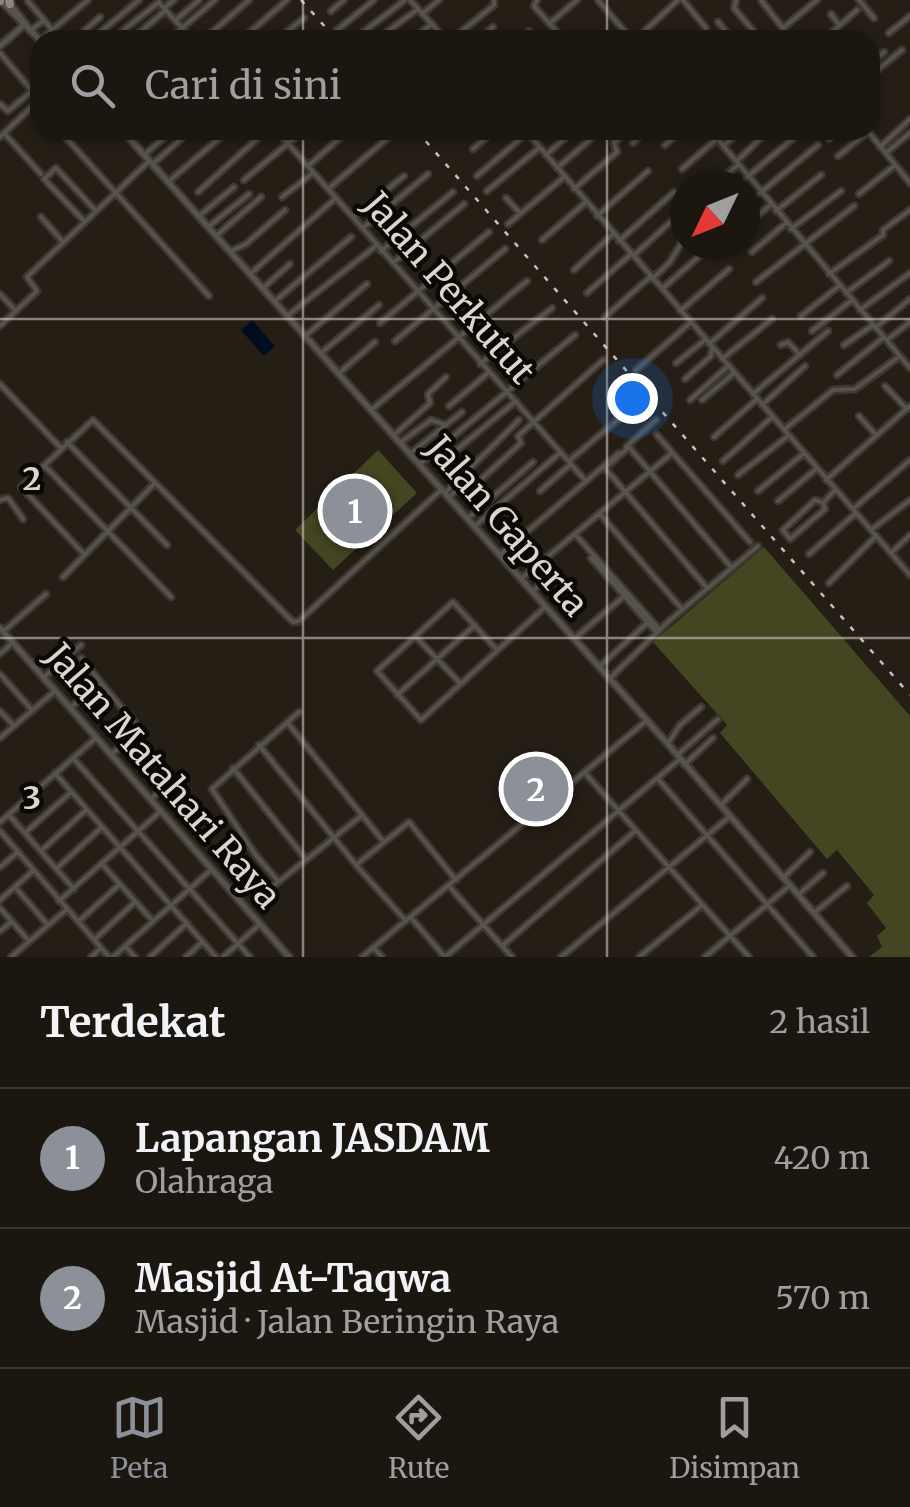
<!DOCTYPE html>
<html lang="id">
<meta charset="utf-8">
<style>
:root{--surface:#1b1610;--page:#28231e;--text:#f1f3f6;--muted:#a09f9f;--line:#393530;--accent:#8c9099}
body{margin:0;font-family:Merriweather,serif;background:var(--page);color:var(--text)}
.compass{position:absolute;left:670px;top:170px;width:90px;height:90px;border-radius:50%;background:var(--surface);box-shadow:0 2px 8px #0004;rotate:227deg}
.you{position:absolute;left:632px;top:398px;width:35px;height:35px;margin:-25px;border:8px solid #fff;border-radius:50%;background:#1a73e8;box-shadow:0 0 0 15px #1a73e833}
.badge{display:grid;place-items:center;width:65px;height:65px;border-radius:50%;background:var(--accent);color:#fff;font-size:32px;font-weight:700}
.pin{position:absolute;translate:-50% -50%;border:5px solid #fff;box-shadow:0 2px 10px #0006}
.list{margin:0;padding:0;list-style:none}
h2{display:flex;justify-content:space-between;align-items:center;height:130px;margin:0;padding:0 40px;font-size:42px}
h2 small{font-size:32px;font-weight:400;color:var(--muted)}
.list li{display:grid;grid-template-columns:65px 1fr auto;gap:30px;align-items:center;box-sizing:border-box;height:140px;padding:0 40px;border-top:2px solid var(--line)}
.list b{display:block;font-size:38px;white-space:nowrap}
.list p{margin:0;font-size:32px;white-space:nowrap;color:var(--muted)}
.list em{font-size:32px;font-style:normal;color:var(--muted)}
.icon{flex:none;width:55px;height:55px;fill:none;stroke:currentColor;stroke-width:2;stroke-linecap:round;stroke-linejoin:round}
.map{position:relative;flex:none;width:910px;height:957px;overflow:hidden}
.search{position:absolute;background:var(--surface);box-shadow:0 2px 8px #0004;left:30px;right:30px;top:30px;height:110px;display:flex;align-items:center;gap:25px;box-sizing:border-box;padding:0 35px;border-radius:30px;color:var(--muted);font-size:38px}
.sheet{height:410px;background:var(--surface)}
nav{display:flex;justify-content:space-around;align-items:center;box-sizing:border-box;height:140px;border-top:2px solid var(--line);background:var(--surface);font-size:28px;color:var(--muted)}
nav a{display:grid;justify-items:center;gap:5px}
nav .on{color:var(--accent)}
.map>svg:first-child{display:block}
</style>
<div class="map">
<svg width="910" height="957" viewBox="0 0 910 957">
<rect width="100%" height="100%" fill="#241e15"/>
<path fill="#434621" d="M378 450 417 493 333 570 295 530Z
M764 547 910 716V957H869L882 947 877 936 886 928 867 903 874 895 837 850 827 859 720 733 727 725 653 642Z"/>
<path fill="#000c20" d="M252 320 275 346 264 356 241 330Z"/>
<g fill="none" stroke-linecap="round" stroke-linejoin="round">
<defs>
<path id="minor" d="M410 0 446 40
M537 0 534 6 564 40
M598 0 632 40
M683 0 706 28
M736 0 734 8 761 40
M761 0 792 40
M859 0 874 18
M28 1 44 20
M160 4 193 40
M164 8 174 0
M331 11 344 0
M422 14 439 0
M831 14 839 25
M176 20 199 0
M718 22 733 40
M550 23 577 0
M783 28 817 0
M30 31 44 20 52 30
M336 31 374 0
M889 33 910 16
M132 39 166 10
M40 40 88 0
M74 40 100 17
M91 40 139 0
M111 40 159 2
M168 40 215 0
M203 40 249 0
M241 40 287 0
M277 40 304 18
M317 40 321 37
M353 40 405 0
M376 40 418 9
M411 40 432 24
M451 40 494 5V0
M478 40 493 27
M519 40 529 31
M635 40 678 0
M823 40 857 10
M37 52 40 56
M0 53 39 99
M870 64 884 52
M870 76 902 50
M0 104 8 111 31 92
M59 130 209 296
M276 130 585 480
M525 130 910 575
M710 130 910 368
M867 130 910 183
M4 133 41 174
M803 134 808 130
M0 137 40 99
M130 139 140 130
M829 139 839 130
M633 143 645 130
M665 145 682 130
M723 146 742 130
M880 147 910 119
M473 149 495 130
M886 153 910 133
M144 155 173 130
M546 155 574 130
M838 156 868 132
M737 161 769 130
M154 163 191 130
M308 166 349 130
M557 168 600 131
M682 169 727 130
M477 176 527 133
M747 177 796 136
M244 180 304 130
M168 182 229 130
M713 185 738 165
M328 189 397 130
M574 189 617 152 614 143 628 130
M487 191 539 148
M198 192 267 130
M760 193 818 145
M859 194 895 165
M282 197 313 173
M506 198 520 213
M776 211 821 175
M199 216 234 187
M597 216 648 171
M41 217 63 242
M353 217 404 176
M85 222 44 179 56 168 96 211
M508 224 564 177
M208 227 249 194
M745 227 770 205
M363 228 428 174
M791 229 841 191
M216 236 261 197
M542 240 585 203
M619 241 674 192
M723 247 725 245
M231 251 246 244 285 210
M381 251 453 192
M752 252 786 223
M633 256 685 209
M393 263 464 204
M574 270 613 234
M250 274 336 198
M829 274 883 235V230L910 210
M652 279 670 262 685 237
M756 282 854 206
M263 288 290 264
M663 288 712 245
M587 293 631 254
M846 293 889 261
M0 294 16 311
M275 301 351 237
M860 310 910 273
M680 311 729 269
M287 316 377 245
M801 316 839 286
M605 317 650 277
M380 323 489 232
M0 326 37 291 27 277 149 161
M875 328 910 299
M812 331 852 300
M305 336 367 284
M887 340 910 322
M395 341 505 249
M709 344 762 298
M781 345 788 342 800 355
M844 345 873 325
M321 353 379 305
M722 359 772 319
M676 363 705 340
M480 364 552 308
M636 370 690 323
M338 374 375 342
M837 375 884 337
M685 379 711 356 712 348
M0 384 61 448
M885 386 907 409
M753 394 828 331
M690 400 728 366
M702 400 734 373
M762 405 805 366
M449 406 488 373
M371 410 527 281
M859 416 876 435
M785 429 833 390 855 389 900 356
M394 435 430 403 428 394 446 377
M657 435 750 542
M714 437 757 399
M67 442 167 545
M401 442 431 420 446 425
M626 447 656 420
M436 450 454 452 516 401
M411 453 462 412
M570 460 639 402
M723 461 772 417
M421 463 575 335
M44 465 171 597
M738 475 788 436
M826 480 910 406
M540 491 571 464
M758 491 803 454
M445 493 519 420
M449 497 459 488 475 485 521 443 518 436 603 360
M0 500 8 498 23 519
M778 501 816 469
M823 503 815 500 783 530 790 539 825 509 823 503 835 490
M853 509 910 460
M600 514 682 609
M468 518 533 462
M475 526 561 452
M871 530 910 500
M575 534 658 628
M891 553 910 535
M84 554 21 487 93 420 293 622 299 621 441 490
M501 554 619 453
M809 554 856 513
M591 558 657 633
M63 577 154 484
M522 578 672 453
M829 583 876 536
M707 588 605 468 629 447 732 568
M532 592 547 578
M5 630 46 594
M416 637 461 684
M575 638 624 596
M497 650 453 602 377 671 421 720 545 607
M0 654 11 644
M81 658 122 708
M599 667 647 623
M0 674 32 710
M43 678 81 645
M609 679 670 620 758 546
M397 695 475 625
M70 708 101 682
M0 711 14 726
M287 722 383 841
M0 738 55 691
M668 743 680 725 701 707
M259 745 356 865 406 921
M112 754 139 729 129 714
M677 755 718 719
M73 758 250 957
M684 765 713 738
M233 768 305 858
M55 773 216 957
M585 773 749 957
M658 779 813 957
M152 798 163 788
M722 804 747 779
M9 815 74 889
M0 822 96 738
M0 831 109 957
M25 833 70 793
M41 851 85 811
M102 864 152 920
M356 865 409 822 456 880
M0 867 18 852
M56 869 101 828
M785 876 810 852
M278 881 255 854 212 789 299 712
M449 886 512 957
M15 887 48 925
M267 891 361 816
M798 895 823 873
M0 900 34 870
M59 901 161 811
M0 908 29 941
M814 913 847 886
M412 919 445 957
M79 921 120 884
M0 931 11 922
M94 940 134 903
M125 946 135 957
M502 946 635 831
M374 948 382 957
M11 957 66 910
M91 957 101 948
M113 957 212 869
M150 957 187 923
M186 957 201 943
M223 957 260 924
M362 957 646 721
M445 957 680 759
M561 957 729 817
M639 957 701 906
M705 957 789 886"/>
<path id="tertiary" d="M0 0 40 40
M10 4 28 27
M0 46 24 25
M122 130 667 743 852 957
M0 628 289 957"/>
<path id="primary" d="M0 0V1
M9 0 10 4"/>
</defs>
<use href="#minor" stroke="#3e382f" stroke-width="9"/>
<use href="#tertiary" stroke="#3e382f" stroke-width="10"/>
<use href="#primary" stroke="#3e382f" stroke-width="12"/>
<use href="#minor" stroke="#57524e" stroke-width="4"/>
<use href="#tertiary" stroke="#57524e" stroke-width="5"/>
<use href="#primary" stroke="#8e867d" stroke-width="8"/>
<path stroke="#c7c2bc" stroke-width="2.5" stroke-dasharray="5 10" stroke-linecap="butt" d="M301 0 337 40
M416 130 910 695"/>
</g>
<path fill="none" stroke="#dbd6d0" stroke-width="2.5" stroke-opacity="0.55" d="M303 0V40M607 0V40M303 130V957M607 130V957M0 319H910M0 638H910"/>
<g text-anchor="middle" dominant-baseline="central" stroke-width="9" stroke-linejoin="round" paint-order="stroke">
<g font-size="35" fill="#dbd6d0" stroke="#0b0905">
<text transform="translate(449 288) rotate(49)">Jalan Perkutut</text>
<text transform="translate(507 526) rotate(49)">Jalan Gaperta</text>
<text transform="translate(163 776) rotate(49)">Jalan Matahari Raya</text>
</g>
</g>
<g font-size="32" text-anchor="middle" font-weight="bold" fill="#dbd6d0" stroke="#0b0905" stroke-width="9" stroke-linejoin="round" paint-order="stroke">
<text x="32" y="490">2</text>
<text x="32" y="809">3</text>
</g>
</svg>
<svg class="compass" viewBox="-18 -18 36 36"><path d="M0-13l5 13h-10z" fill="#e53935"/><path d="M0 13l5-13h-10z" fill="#a09f9f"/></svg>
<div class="you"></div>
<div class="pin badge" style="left:355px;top:511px">1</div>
<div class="pin badge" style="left:536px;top:789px">2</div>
<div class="search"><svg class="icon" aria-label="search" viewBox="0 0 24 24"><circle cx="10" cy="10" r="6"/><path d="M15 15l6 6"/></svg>Cari di sini</div>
</div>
<section class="sheet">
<h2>Terdekat<small>2 hasil</small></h2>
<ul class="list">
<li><span class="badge">1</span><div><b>Lapangan JASDAM</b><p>Olahraga</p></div><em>420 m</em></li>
<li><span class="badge">2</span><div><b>Masjid At-Taqwa</b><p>Masjid · Jalan Beringin Raya</p></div><em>570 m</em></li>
</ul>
</section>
<nav>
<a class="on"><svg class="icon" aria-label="map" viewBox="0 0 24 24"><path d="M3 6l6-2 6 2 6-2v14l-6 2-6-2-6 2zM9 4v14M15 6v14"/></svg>Peta</a>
<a><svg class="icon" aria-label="directions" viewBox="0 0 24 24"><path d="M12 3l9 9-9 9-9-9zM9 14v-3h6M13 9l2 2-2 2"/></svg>Rute</a>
<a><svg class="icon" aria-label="saved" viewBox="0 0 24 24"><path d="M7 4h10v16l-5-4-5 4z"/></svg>Disimpan</a>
</nav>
